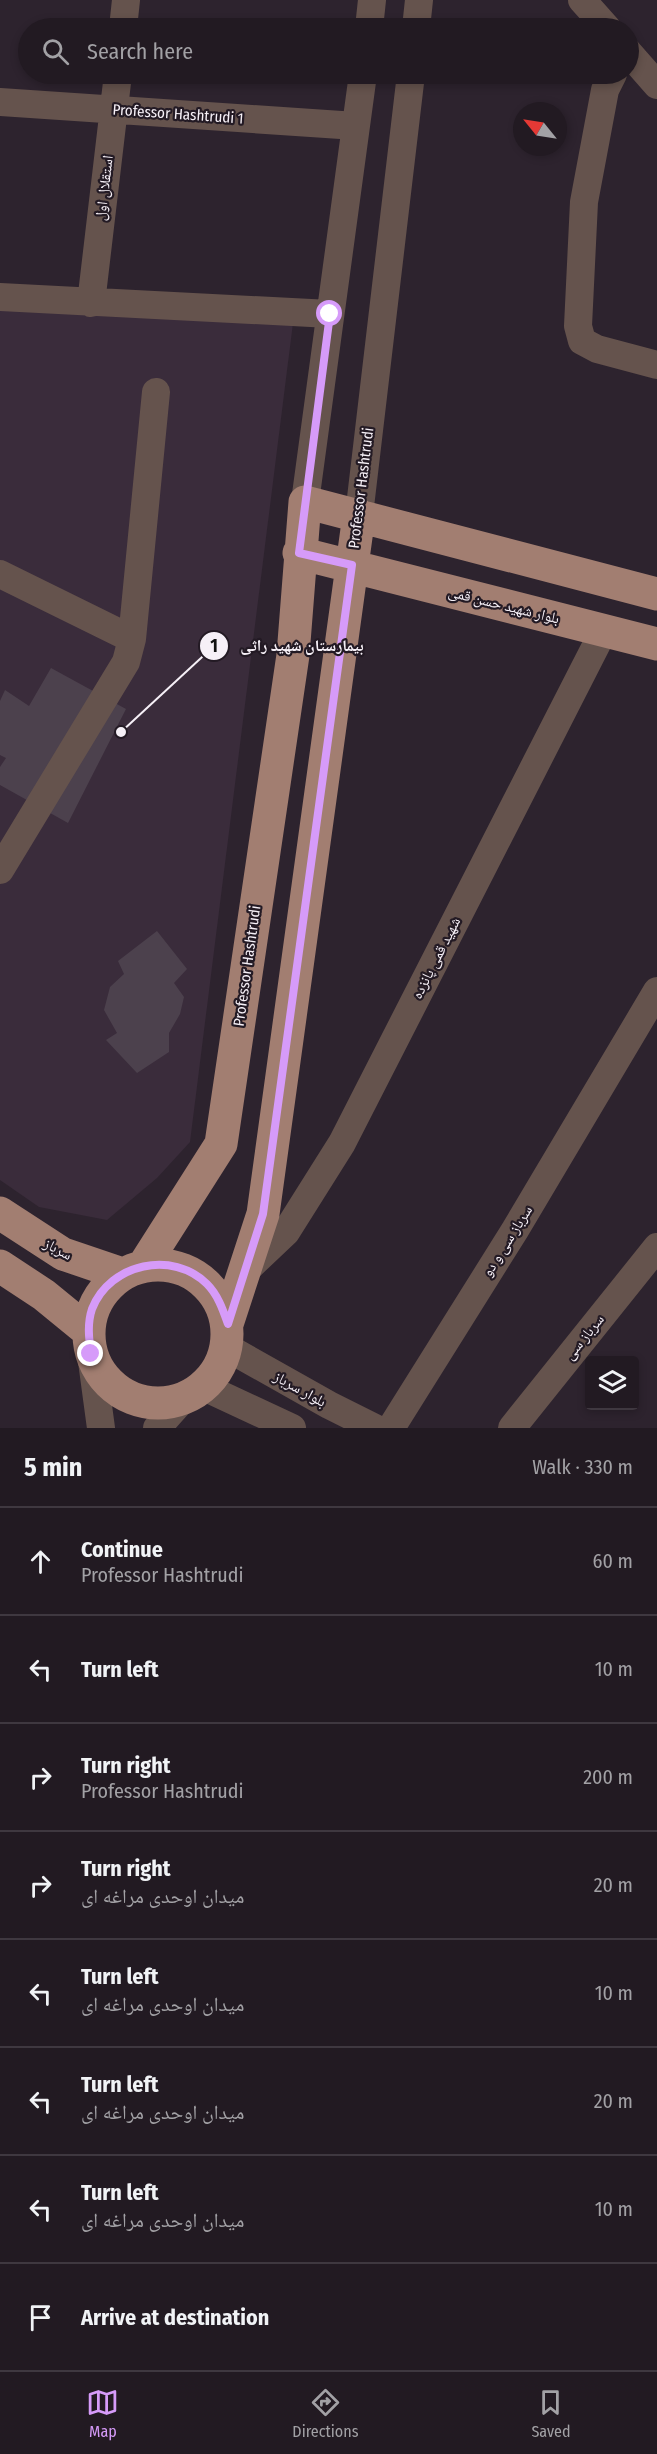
<!DOCTYPE html>
<meta charset="utf-8">
<style>
:root{--surface:#221a22;--page:#2e272f;--text:#f1f3f6;--muted:#a2a1a5;--line:#3f3840;--accent:#d69bf9}
body{margin:0;font-family:"Fira Sans Condensed","Noto Naskh Arabic",sans-serif;background:var(--page);color:var(--text)}
.controls{position:absolute;right:18px;bottom:18px;display:grid;overflow:hidden;border-radius:6px;box-shadow:0 3px 9px #0003}
.controls button{width:54px;height:54px;display:grid;place-items:center;padding:0;border:0;border-bottom:2px solid var(--line);background:var(--surface);color:var(--text);font:30px sans-serif}
.compass{position:absolute;left:513px;top:102px;width:54px;height:54px;border-radius:50%;background:var(--surface);box-shadow:0 3px 9px #0003;rotate:300deg}
.stop{position:absolute;width:18px;height:18px;margin:-14px;border:4px solid #d69bf9;border-radius:50%;background:#fff}
.stop.end{background:#d69bf9;border-color:#fff;box-shadow:0 2px 6px #0008}
.list{margin:0;padding:0;list-style:none}
h2{display:flex;justify-content:space-between;align-items:center;height:78px;margin:0;padding:0 24px;font-size:26px}
h2 small{font-size:20px;font-weight:400;color:var(--muted)}
.list li{display:grid;grid-template-columns:39px 1fr auto;gap:18px;align-items:center;box-sizing:border-box;height:108px;padding:0 24px;border-top:2px solid var(--line)}
.list b{display:block;font-size:22px;white-space:nowrap}
.list p{margin:0;font-size:20px;white-space:nowrap;color:var(--muted)}
.list em{font-size:20px;font-style:normal;color:var(--muted)}
.icon{flex:none;width:33px;height:33px;fill:none;stroke:currentColor;stroke-width:2;stroke-linecap:round;stroke-linejoin:round}
.map{position:relative;flex:none;width:657px;height:1428px;overflow:hidden}
.search{position:absolute;background:var(--surface);box-shadow:0 3px 9px #0003;left:18px;right:18px;top:18px;height:66px;display:flex;align-items:center;gap:15px;box-sizing:border-box;padding:0 21px;border-radius:33px;color:var(--muted);font-size:22px}
.sheet{height:942px;background:var(--surface)}
nav{display:flex;justify-content:space-around;align-items:center;box-sizing:border-box;height:84px;border-top:2px solid var(--line);background:var(--surface);font-size:16px;color:var(--muted)}
nav a{display:grid;justify-items:center;gap:3px}
nav .on{color:var(--accent)}
.map>svg:first-child{display:block}
</style>
<div class="map">
<svg width="657" height="1428" viewBox="0 0 657 1428">
<rect width="100%" height="100%" fill="#2d232e"/>
<path fill="#3a2c3b" d="M0 308 293 323 190 1142 157 1178 107 1220 39 1207 0 1180Z"/>
<path fill="#4c414d" d="M51 668 126 709 68 823 0 785V767L6 758 0 755V701L5 690 29 706Z
M157 931 187 969 174 983 184 997 180 1014 169 1033V1052L137 1073 106 1040 117 1033 104 1010 110 987 124 974 118 961Z"/>
<g fill="none" stroke-linecap="round" stroke-linejoin="round">
<path stroke="#65534d" stroke-width="28" d="M582 0 607 28
M123 28 126 0
M369 28 372 0
M416 28 419 0
M628 52 657 85
M613 74 605 90 584 202 578 326 582 341 597 349 657 365
M0 102 356 126
M0 297 330 314
M91 303 118 74
M305 502 363 74
M359 515 411 74
M0 574 132 639
M0 870 126 662 132 639 156 392
M246 1270 286 1232 342 1143 604 630
M226 1347 329 1405 375 1428
M91 1354 101 1428
M204 1387 292 1428
M157 1428 183 1399
M391 1428 515 1230 657 991
M512 1428 657 1247"/>
<path stroke="#a27e71" stroke-width="33" d="M299 553 657 644
M0 1213 63 1254 122 1274
M89 1334a69 69 0 1 1 138 0a69 69 0 1 1-138 0Z
M144 1265 221 1144 293 655 305 502 657 594
M0 1266 44 1295 88 1331
M227 1324 263 1214 359 515"/>
</g>
<g fill="none" stroke-linecap="round" stroke-linejoin="round">
<path stroke="#d69bf9" stroke-width="8" d="M91 1354C89 1339 87 1324 92 1309 110 1263 173 1250 207 1284 218 1295 223 1310 228 1324L263 1214 352 565 299 553 330 314"/>
</g>
<g text-anchor="middle" dominant-baseline="central" stroke-width="4.5" stroke-linejoin="round" paint-order="stroke">
<g font-size="15" fill="#f6f0f7" stroke="#231a24">
<text transform="translate(178 114) rotate(4)">Professor Hashtrudi 1</text>
<text transform="translate(104 188) rotate(-83)">استقلال اول</text>
<text transform="translate(361 488) rotate(-83)">Professor Hashtrudi</text>
<text transform="translate(504 605) rotate(14)">بلوار شهید حسن قمی</text>
<text transform="translate(436 958) rotate(-63)">شهید قمی پانزده</text>
<text transform="translate(247 966) rotate(-82)">Professor Hashtrudi</text>
<text transform="translate(507 1241) rotate(-58)">سرباز سی و دو</text>
<text transform="translate(58 1249) rotate(28)">سرباز</text>
<text transform="translate(584 1337) rotate(-51)">سرباز سی</text>
<text transform="translate(300 1389) rotate(29)">بلوار سرباز</text>
</g>
</g>
<path fill="none" stroke="#f6f0f7" stroke-width="2" d="M121 732L214 646"/>
<g fill="#f6f0f7" stroke="#231a24" stroke-width="2">
<circle cx="121" cy="732" r="6"/>
<circle cx="214" cy="646" r="15"/>
</g>
<g font-size="18" text-anchor="middle" font-weight="bold" fill="#111">
<text x="214" y="652">1</text>
</g>
<g font-size="16" text-anchor="middle" font-weight="bold" fill="#f6f0f7" stroke="#231a24" stroke-width="4.5" stroke-linejoin="round" paint-order="stroke">
<text x="302" y="651">بیمارستان شهید راثی</text>
</g>
</svg>
<div class="controls">
<button><svg class="icon" aria-label="layers" viewBox="0 0 24 24"><path d="M12 4l9 5-9 5-9-5zM3 14l9 5 9-5"/></svg></button>
</div>
<svg class="compass" viewBox="-18 -18 36 36"><path d="M0-13l5 13h-10z" fill="#e53935"/><path d="M0 13l5-13h-10z" fill="#a2a1a5"/></svg>
<div class="stop" style="left:330px;top:314px"></div>
<div class="stop end" style="left:91px;top:1354px"></div>
<div class="search"><svg class="icon" aria-label="search" viewBox="0 0 24 24"><circle cx="10" cy="10" r="6"/><path d="M15 15l6 6"/></svg>Search here</div>
</div>
<section class="sheet">
<h2>5 min<small>Walk · 330 m</small></h2>
<ul class="list">
<li><svg class="icon" aria-label="ahead" viewBox="0 0 24 24"><path d="M12 20V5M6 11l6-6 6 6"/></svg><div><b>Continue</b><p>Professor Hashtrudi</p></div><em>60 m</em></li>
<li><svg class="icon" aria-label="left" viewBox="0 0 24 24"><path d="M17 20v-9H6M10 6l-5 5 5 5"/></svg><div><b>Turn left</b></div><em>10 m</em></li>
<li><svg class="icon" aria-label="right" viewBox="0 0 24 24"><path d="M7 20v-9h11M14 6l5 5-5 5"/></svg><div><b>Turn right</b><p>Professor Hashtrudi</p></div><em>200 m</em></li>
<li><svg class="icon" aria-label="right" viewBox="0 0 24 24"><path d="M7 20v-9h11M14 6l5 5-5 5"/></svg><div><b>Turn right</b><p>میدان اوحدی مراغه ای</p></div><em>20 m</em></li>
<li><svg class="icon" aria-label="left" viewBox="0 0 24 24"><path d="M17 20v-9H6M10 6l-5 5 5 5"/></svg><div><b>Turn left</b><p>میدان اوحدی مراغه ای</p></div><em>10 m</em></li>
<li><svg class="icon" aria-label="left" viewBox="0 0 24 24"><path d="M17 20v-9H6M10 6l-5 5 5 5"/></svg><div><b>Turn left</b><p>میدان اوحدی مراغه ای</p></div><em>20 m</em></li>
<li><svg class="icon" aria-label="left" viewBox="0 0 24 24"><path d="M17 20v-9H6M10 6l-5 5 5 5"/></svg><div><b>Turn left</b><p>میدان اوحدی مراغه ای</p></div><em>10 m</em></li>
<li><svg class="icon" aria-label="arrive" viewBox="0 0 24 24"><path d="M6 21V4h12l-3 4 3 4H6"/></svg><div><b>Arrive at destination</b></div></li>
</ul>
</section>
<nav>
<a class="on"><svg class="icon" aria-label="map" viewBox="0 0 24 24"><path d="M3 6l6-2 6 2 6-2v14l-6 2-6-2-6 2zM9 4v14M15 6v14"/></svg>Map</a>
<a><svg class="icon" aria-label="directions" viewBox="0 0 24 24"><path d="M12 3l9 9-9 9-9-9zM9 14v-3h6M13 9l2 2-2 2"/></svg>Directions</a>
<a><svg class="icon" aria-label="saved" viewBox="0 0 24 24"><path d="M7 4h10v16l-5-4-5 4z"/></svg>Saved</a>
</nav>
